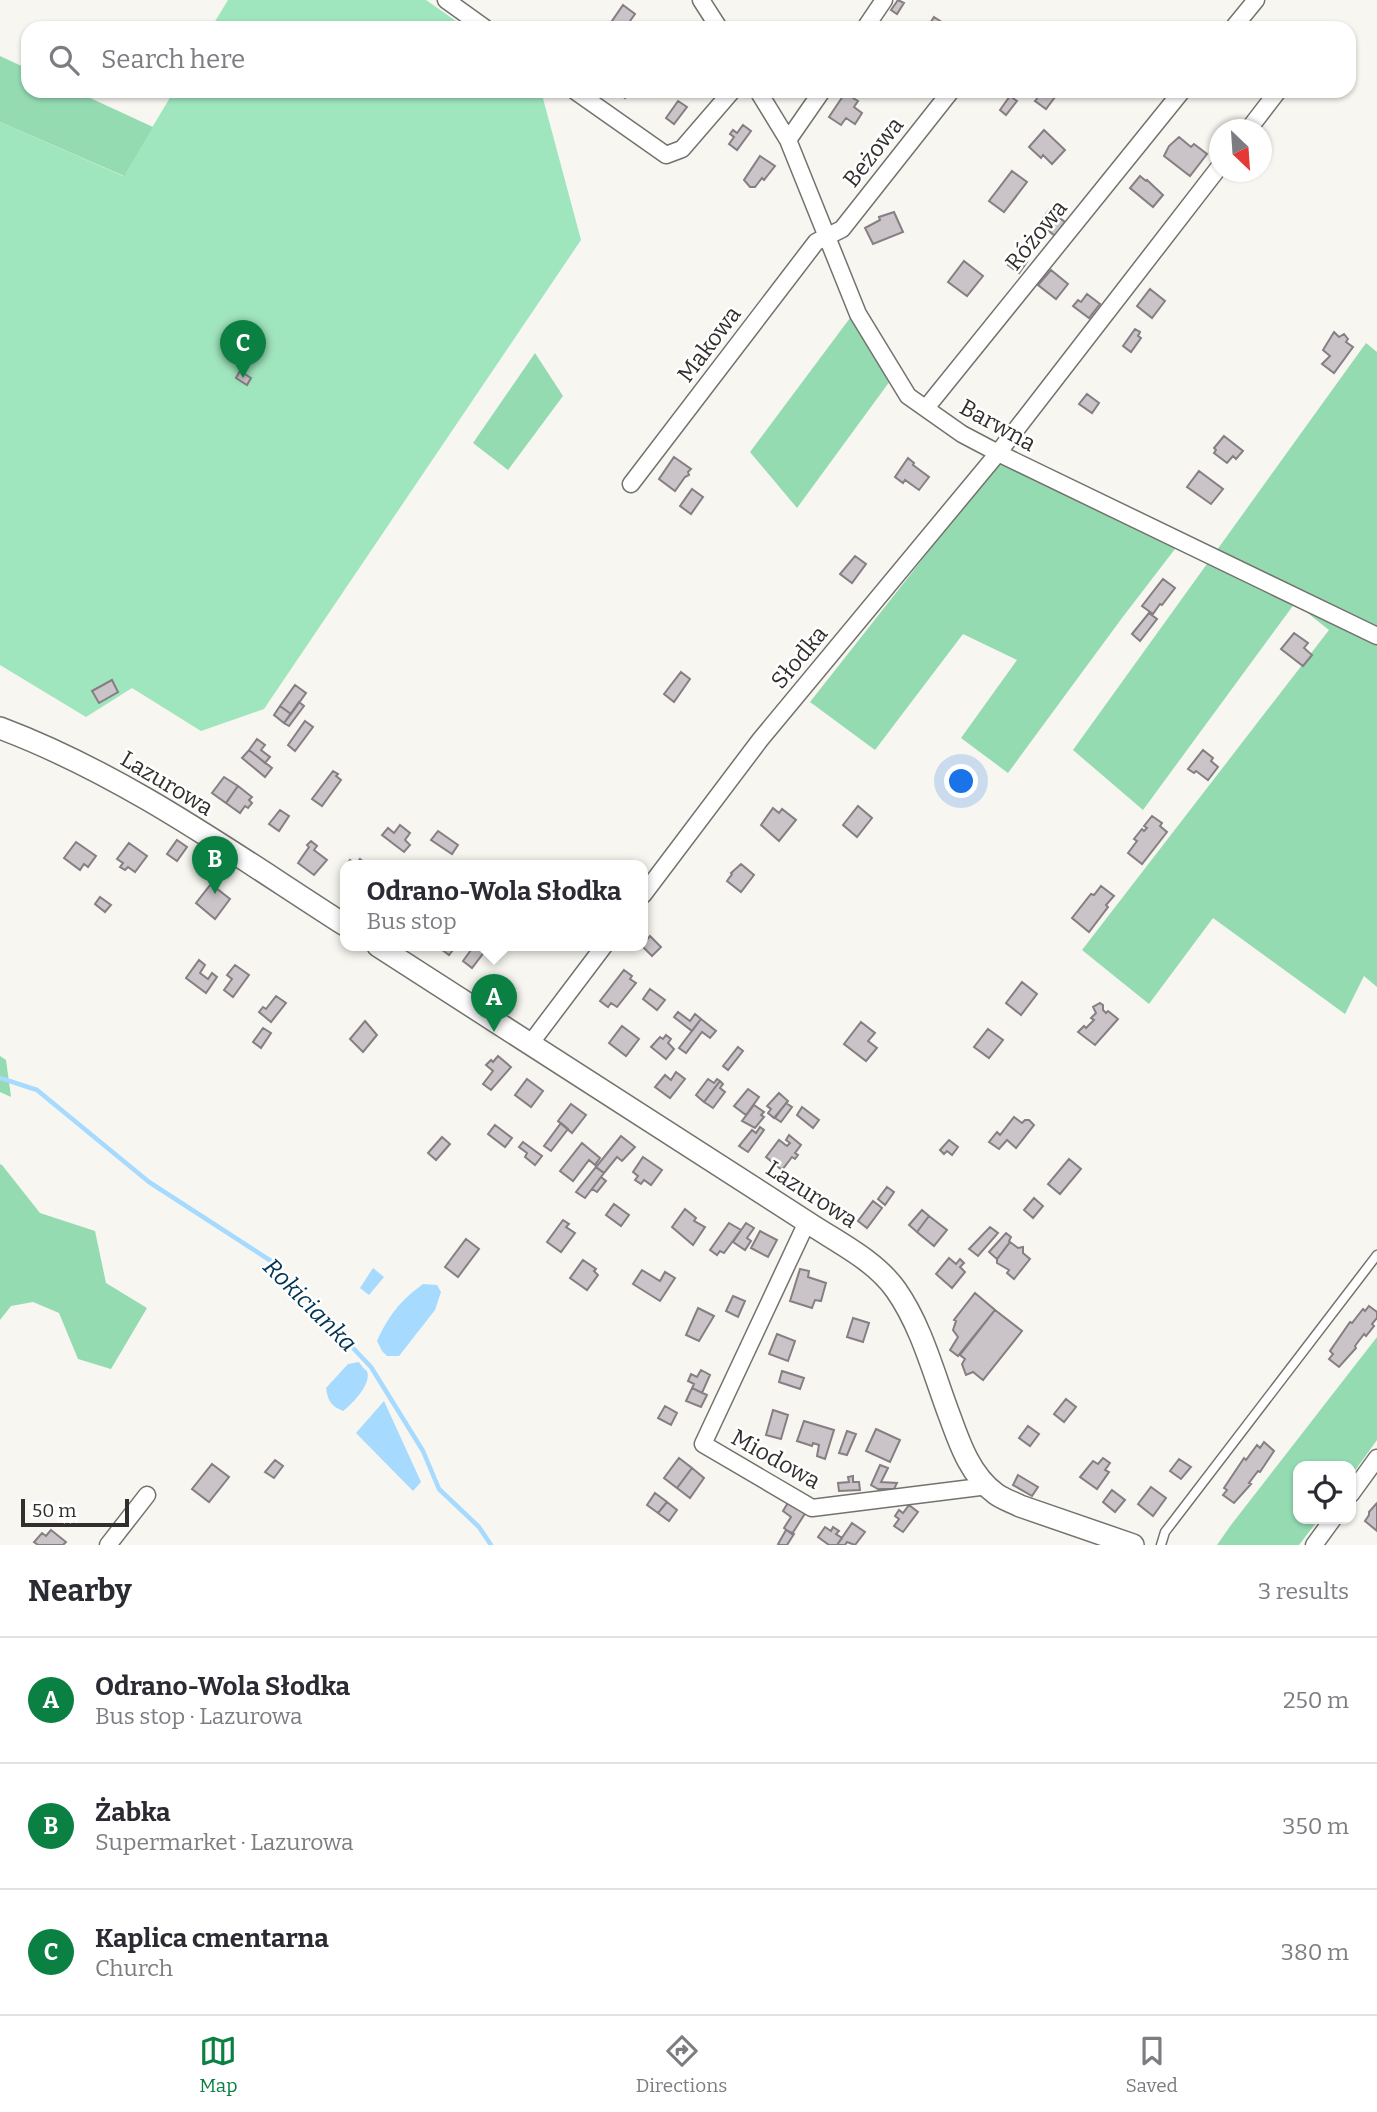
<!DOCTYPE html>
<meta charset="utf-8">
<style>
:root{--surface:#fff;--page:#f2f2f3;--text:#2b2b33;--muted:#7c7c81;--line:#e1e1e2;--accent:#0b8043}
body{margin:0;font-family:Bitter,serif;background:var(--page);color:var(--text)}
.controls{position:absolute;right:21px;bottom:21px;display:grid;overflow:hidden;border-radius:14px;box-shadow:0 2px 5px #0004}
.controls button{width:63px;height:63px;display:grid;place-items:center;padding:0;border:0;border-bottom:2px solid var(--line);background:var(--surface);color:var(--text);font:35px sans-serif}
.compass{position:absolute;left:1209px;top:119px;width:63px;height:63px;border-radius:50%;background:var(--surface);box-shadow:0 2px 5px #0004;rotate:155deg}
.scale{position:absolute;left:21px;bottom:18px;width:108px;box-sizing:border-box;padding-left:7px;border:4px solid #302f2d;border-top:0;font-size:19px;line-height:24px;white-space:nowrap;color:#302f2d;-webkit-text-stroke:5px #fff;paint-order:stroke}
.you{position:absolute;left:962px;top:782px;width:24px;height:24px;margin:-18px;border:5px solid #fff;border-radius:50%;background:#1a73e8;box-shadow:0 0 0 10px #1a73e833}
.badge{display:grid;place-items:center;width:46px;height:46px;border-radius:50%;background:var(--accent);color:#fff;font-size:23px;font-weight:700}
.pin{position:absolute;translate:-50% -58px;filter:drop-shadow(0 2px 4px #0008)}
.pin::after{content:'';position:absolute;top:37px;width:24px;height:21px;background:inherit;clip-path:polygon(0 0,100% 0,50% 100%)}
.popup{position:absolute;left:340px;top:860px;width:308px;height:91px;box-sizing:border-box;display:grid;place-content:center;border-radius:14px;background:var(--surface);filter:drop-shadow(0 2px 5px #0005);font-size:23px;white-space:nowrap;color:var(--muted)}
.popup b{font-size:26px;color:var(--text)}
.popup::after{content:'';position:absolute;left:50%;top:100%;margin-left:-14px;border:14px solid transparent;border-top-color:var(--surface)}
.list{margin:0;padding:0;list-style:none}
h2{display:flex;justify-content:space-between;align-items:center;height:91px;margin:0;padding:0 28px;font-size:30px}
h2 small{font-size:23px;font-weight:400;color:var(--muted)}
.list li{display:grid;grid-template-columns:46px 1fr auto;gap:21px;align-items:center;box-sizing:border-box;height:126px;padding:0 28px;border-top:2px solid var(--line)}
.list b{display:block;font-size:26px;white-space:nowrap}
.list p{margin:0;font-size:23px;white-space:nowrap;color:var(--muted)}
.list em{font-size:23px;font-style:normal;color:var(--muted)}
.icon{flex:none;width:38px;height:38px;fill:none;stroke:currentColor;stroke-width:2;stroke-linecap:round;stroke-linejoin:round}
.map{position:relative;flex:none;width:1377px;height:1545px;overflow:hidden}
.search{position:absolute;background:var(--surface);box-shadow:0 2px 5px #0004;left:21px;right:21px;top:21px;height:77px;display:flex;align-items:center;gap:18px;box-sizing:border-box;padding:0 24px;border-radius:21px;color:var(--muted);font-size:26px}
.sheet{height:469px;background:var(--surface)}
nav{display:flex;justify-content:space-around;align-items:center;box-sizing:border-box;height:98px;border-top:2px solid var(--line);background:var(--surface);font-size:19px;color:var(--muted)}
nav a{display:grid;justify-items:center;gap:4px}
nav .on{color:var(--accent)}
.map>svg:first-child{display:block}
</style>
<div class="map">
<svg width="1377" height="1545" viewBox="0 0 1377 1545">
<rect width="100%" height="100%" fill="#f8f6f0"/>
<path fill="#9fe5bd" d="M228 0H426L466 28H211Z
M174 91H541L581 240 264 709 201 731 132 688 86 717 0 665V122L123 176Z"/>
<path fill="#94dbb2" d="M0 56 28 69V91H75L153 127 124 176 0 122Z
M850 318 890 381 797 508 750 452Z
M1366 343 1377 352V987L1364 976 1345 1014 1213 918 1149 1004 1082 950 1329 630 1295 603 1143 810 1073 750Z
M535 353 563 396 508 470 473 443Z
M999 462 1178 545 1122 618 1008 773 961 738 1017 660 963 634 875 750 810 702Z
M0 1056 6 1060 11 1097 0 1092Z
M0 1164 2 1165 40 1213 95 1231 106 1283 147 1308 111 1369 78 1359 59 1313 33 1302 11 1306 0 1320Z
M1377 1337V1440L1351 1476V1466H1298V1519H1319L1299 1545H1217L1231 1525Z"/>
<path fill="#a6dafe" d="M373 1268 384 1277 369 1295 360 1288Z
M423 1284 437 1285 441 1292 435 1310 399 1356H387L382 1351 377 1341C389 1315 400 1301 423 1284Z
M359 1362C359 1363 366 1371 367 1371 372 1384 352 1404 343 1411 331 1406 328 1401 326 1388L348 1364Z
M384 1401 421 1482 413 1491 356 1433Z"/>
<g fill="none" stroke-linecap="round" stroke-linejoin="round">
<path stroke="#a6dafe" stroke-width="4.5" d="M0 1078 37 1090 149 1182 271 1261 371 1367 423 1451 439 1489 479 1527 491 1545"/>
</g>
<path fill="#cac4c8" stroke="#857f83" stroke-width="2" d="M898 0 904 3 897 14 891 10Z
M623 5 635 14 625 28 612 21Z
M934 17 951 28H927Z
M616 91H630L625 98Z
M1043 91H1047L1055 97 1046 109 1035 101Z
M845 93 858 101 854 107 862 113 855 124 846 118 841 125 829 117Z
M1010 96 1017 101 1006 115 1000 110Z
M678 101 687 107 674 124 666 118Z
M743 125 751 131 737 150 729 144 734 137 730 134 733 130 737 133Z
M1044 130 1065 150 1052 164 1043 155 1041 158 1029 147Z
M1179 137 1191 147 1194 144 1207 154 1190 176 1164 156 1169 146Z
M760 156 775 166 764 180 762 178 755 187H750L744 180Z
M1012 171 1027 182 1004 212 989 201Z
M1140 176 1146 181 1147 180 1163 195 1153 207 1130 188Z
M1049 210 1065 222 1055 236 1039 223Z
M894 212 903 232 873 244 865 228 880 220 879 217Z
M1016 253 1027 262 1019 273 1008 265Z
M964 261 983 276 967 296 948 282Z
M1051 270 1068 284 1056 299 1038 285Z
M1150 289 1165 301 1152 318 1137 306Z
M1087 294 1100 304 1089 318 1073 306 1078 300 1081 302Z
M1135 329 1140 332 1138 336 1141 338 1131 352 1123 346Z
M1334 332 1339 337 1344 334 1348 339 1346 342 1353 347 1334 373 1322 364 1330 356 1323 350Z
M240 371 251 378 247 385 236 378Z
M1087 394 1099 403 1092 413 1079 404Z
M1224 436 1243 451 1236 459 1233 456 1227 463 1214 453 1216 450 1214 448Z
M674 457 691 469 688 472 689 475 685 477 675 491 659 479Z
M908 458 914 463 913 465 929 477 919 490 905 480 903 483 895 477Z
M1199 471 1223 489 1211 504 1187 487Z
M692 489 703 497 691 514 680 506Z
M855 556 866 564 852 583 840 574Z
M1163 579 1175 588 1162 605 1160 604 1153 614 1142 606Z
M1149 613 1157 619 1140 641 1132 634Z
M1294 633 1308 643 1304 648 1312 655 1303 666 1281 649Z
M681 672 690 679 674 702 664 694Z
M112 680 118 692 99 703 92 691Z
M295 685 306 693 291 714 280 706Z
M299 702 304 706 289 726 284 723Z
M280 706 291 714 284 723 274 715Z
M305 721 313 727 295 751 288 745Z
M257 739 265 745 261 750 270 757 265 763 249 750Z
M249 750 272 768 265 777 242 758Z
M1203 750 1213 758 1211 761 1218 767 1208 780 1196 771 1194 773 1188 769Z
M333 771 338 774 336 776 341 780 322 806 312 799Z
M224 777 238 786 226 803 212 793Z
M238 786 252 797 249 800 252 803 248 808 245 806 240 813 226 803Z
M858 806 872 818 857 837 843 825Z
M773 808 779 813 782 809 796 820 779 841 761 825Z
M280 810 289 816 279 831 269 824Z
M1152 816 1162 823 1160 826 1167 832 1142 864 1128 853 1137 841 1134 839 1142 829 1144 831 1147 828 1144 826Z
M400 825 410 833 405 840 410 845 404 852 382 835 388 828 394 833Z
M438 831 458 845 452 854 431 840Z
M177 840 187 847 177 861 167 854Z
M311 841 317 846 314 850 327 860 314 875 298 863 309 847 307 845Z
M76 842 96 856 88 867 84 864 80 870 64 858Z
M129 843 147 856 135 872 128 867 125 870 120 867 123 863 117 859Z
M360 859 369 866H346L350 860 356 864Z
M741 864 754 875 741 892 727 881 732 874 731 873Z
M211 884 230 899 215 919 196 903Z
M1101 886 1114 896 1106 905 1108 907 1089 932 1072 918 1091 894 1094 895Z
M100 897 111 905 105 912 95 904Z
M650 936 661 947 652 956 642 946Z
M437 946H456L449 955Z
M474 946 488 947 472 968 463 961Z
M199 960 205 965 200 973 208 979 212 973 217 977 206 993 186 978Z
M235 965 249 975 233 997 224 990 232 979 227 975Z
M624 970 632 976 630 979 636 983 617 1007 611 1003 608 1007 600 1001Z
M1022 982 1037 994 1021 1015 1006 1003Z
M650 989 665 1000 657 1010 643 999Z
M276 996 286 1003 271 1022 259 1012 263 1007 266 1009Z
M1100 1003 1103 1005V1010L1106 1013 1108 1011 1118 1019 1095 1045 1078 1032 1084 1026 1086 1028 1094 1020 1091 1018 1096 1013 1093 1007Z
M678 1012 690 1021 695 1014 701 1019 692 1031 674 1017Z
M701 1019 716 1031 710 1038 702 1032 686 1053 679 1048Z
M365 1021 377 1035 363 1052 350 1039Z
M861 1022 875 1033 868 1041 877 1048 866 1061 844 1044Z
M622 1026 639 1039 626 1056 609 1043Z
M263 1028 271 1033 261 1048 253 1042Z
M988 1029 1003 1040 989 1058 974 1047Z
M666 1035 671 1039 668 1043 674 1049 666 1059 651 1047 660 1037 663 1039Z
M738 1047 743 1051 728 1070 723 1066Z
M498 1056 511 1067 491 1090 483 1084 493 1071 486 1065 491 1060 493 1062Z
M676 1072 685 1079 670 1098 655 1087 665 1075 671 1080Z
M527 1079 543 1091 531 1107 515 1095Z
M708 1079 714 1083 717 1079 720 1081 704 1102 696 1095Z
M720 1081 723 1084 720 1088 725 1092 713 1108 704 1102Z
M748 1089 759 1097 746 1115 734 1106Z
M779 1093 788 1101 774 1118 768 1113 771 1109 767 1106Z
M786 1103 792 1107 781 1122 775 1118Z
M571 1104 586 1115 572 1133 558 1121Z
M754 1105 764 1112 761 1115 764 1117 755 1128 742 1121Z
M802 1107 819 1120 813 1128 797 1115Z
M1014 1117 1022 1123 1025 1120H1029L1034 1125 1016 1148 1007 1140 999 1149 989 1142 997 1132 1000 1135Z
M561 1123 568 1129 551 1151 544 1146Z
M495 1125 512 1138 505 1147 488 1134Z
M760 1127 764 1130 748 1152 739 1146 752 1130 756 1133Z
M789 1135 801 1145 795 1153 798 1155 795 1159 792 1157 782 1170 766 1157 779 1140 787 1146 790 1143 786 1140Z
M621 1136 635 1147 622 1161 617 1157 604 1173 596 1167Z
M442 1137 450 1144 436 1160 428 1153Z
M949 1140 958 1147 952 1155 947 1151 944 1154 940 1150Z
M523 1142 542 1156 535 1165 525 1157 527 1153 519 1147Z
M582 1143 600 1158 595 1165 589 1160 573 1181 560 1171Z
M643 1157 662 1170 651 1185 644 1180 641 1184 635 1180 638 1176 633 1172Z
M1069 1159 1081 1169 1060 1194 1048 1184Z
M596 1167 604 1173 585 1198 576 1192Z
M601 1177 606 1181 597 1192 592 1189Z
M887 1187 894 1192 885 1205 878 1199Z
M1034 1198 1043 1206 1033 1218 1024 1210Z
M873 1201 882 1208 867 1228 858 1221Z
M614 1204 629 1215 621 1226 606 1215Z
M685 1209 696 1218 694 1221 705 1227 693 1245 672 1227Z
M922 1210 929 1216 917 1232 909 1225Z
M929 1216 947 1230 934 1246 917 1232Z
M563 1220 569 1224 566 1227 575 1233 561 1252 547 1242Z
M729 1223 741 1230 724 1253 720 1251 717 1255 710 1250Z
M746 1223 754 1228 747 1238 751 1241 745 1250 733 1242Z
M990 1227 998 1233 978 1256 969 1249Z
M760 1231 777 1240 768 1257 751 1248Z
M1006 1233 1011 1237 1009 1241 1010 1242 997 1259 989 1252Z
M466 1239 479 1249 458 1277 445 1267Z
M1010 1242 1018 1248 1023 1247V1253L1030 1259 1014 1279 1007 1273 1009 1270 997 1263V1259Z
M949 1258 956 1264 960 1259 964 1263 960 1267 965 1272 952 1288 936 1274Z
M583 1260 596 1269 594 1271 598 1275 587 1290 570 1278Z
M800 1269 809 1271 808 1277 826 1283 821 1301 815 1300 812 1308 790 1301Z
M642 1270 660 1281 665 1272 675 1278 660 1301 633 1284Z
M975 1293 995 1310 958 1356 950 1350 958 1337 953 1330 956 1321 954 1320Z
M733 1296 745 1301 738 1317 726 1311Z
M1369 1306 1377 1312V1318L1372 1324 1374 1326 1366 1336 1364 1334 1355 1346 1356 1348 1339 1367 1329 1359 1333 1354 1330 1351 1350 1322 1352 1323 1363 1309 1365 1311Z
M698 1308 714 1316 699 1341 686 1335Z
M995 1310 1022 1331 983 1380 973 1372 966 1375 962 1364 965 1359 960 1355Z
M853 1318 869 1323 863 1342 847 1337Z
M777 1334 795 1341 788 1361 769 1354Z
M701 1370 710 1375 702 1393 692 1388 694 1384 688 1381 691 1374 697 1377Z
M782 1371 804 1378 800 1389 779 1382Z
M692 1388 707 1395 701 1407 686 1401Z
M1066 1399 1076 1407 1064 1422 1054 1414Z
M665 1406 677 1413 671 1425 658 1418Z
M773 1410 788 1415 781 1439 766 1435Z
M804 1421 834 1430 825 1459 817 1456 819 1445 813 1443 812 1446 797 1441Z
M1028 1426 1039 1434 1030 1446 1019 1438Z
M876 1429 900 1440 890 1462 866 1451Z
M847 1431 856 1434 847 1455 839 1453Z
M1264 1442 1274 1451 1260 1472 1258 1471 1249 1483 1251 1484 1234 1503 1223 1495 1227 1490 1224 1488 1244 1458 1246 1460 1257 1445 1260 1448Z
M679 1458 692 1468 677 1488 664 1478Z
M1103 1458 1110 1463 1105 1470 1109 1472 1097 1489 1080 1477 1093 1461 1098 1464Z
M1179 1459 1191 1467 1181 1479 1170 1471Z
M275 1460 283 1466 274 1478 265 1472Z
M212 1464 229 1477 209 1502 192 1489Z
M880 1465 888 1468 881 1482 897 1483 894 1489H878L871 1485Z
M692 1468 704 1478 690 1498 677 1488Z
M1018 1475 1038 1487 1032 1496 1013 1485Z
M853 1476V1482H859L860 1490 839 1491 838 1483 849 1482 848 1477Z
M1151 1487 1166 1498 1153 1516 1138 1504Z
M1112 1490 1125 1500 1115 1512 1103 1502Z
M655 1493 667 1502 658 1513 647 1505Z
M789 1501 806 1512 792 1534 784 1528 791 1517 783 1511Z
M667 1502 677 1510 669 1521 658 1513Z
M1377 1503V1531L1365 1521 1369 1515V1512Z
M909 1505 918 1512 903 1532 894 1526 899 1519 895 1516 899 1510 903 1513Z
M852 1523 865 1532 855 1545 847 1542 845 1545H837Z
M825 1527 831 1531 833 1527 839 1531 836 1534 842 1538 837 1545H829L818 1537Z
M51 1530 66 1542 63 1545H38L34 1542 42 1533 46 1536Z
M786 1530 794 1534 787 1545H780L778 1544Z"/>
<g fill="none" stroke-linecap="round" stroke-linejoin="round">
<defs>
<path id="service" d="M1161 1545 1165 1532 1377 1255"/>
<path id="minor" d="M446 0 485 28
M701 0 719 28
M865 28 884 0
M1233 28 1256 0
M575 91 666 155 682 149 732 91
M758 91 788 140 858 314 908 396 962 434 998 453 1377 636
M1248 130 1278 91
M788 140 822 91
M926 408 1182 91
M631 484 816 242 842 229 951 91
M643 895 760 740 998 453 1220 166
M530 1044 604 946
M807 1222 703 1444 812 1508 988 1486
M1351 1494 1377 1458
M108 1545 147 1495
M1314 1545 1333 1519"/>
<path id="tertiary" d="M0 728C125 775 234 854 345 925
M378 946 807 1222C837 1242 875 1260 896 1290 922 1327 934 1375 950 1417 960 1445 971 1476 996 1494 1003 1499 1012 1502 1020 1506L1133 1545"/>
</defs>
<use href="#service" stroke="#74726c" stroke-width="11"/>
<use href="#minor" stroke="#74726c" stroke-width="19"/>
<use href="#tertiary" stroke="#74726c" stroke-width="24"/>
<use href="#service" stroke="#fff" stroke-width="8"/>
<use href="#minor" stroke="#fff" stroke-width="16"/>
<use href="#tertiary" stroke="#fff" stroke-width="21"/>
</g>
<g text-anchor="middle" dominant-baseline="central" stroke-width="5" stroke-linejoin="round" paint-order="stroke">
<g font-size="23" fill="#302f2d" stroke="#fff">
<text transform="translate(873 152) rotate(-52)">Beżowa</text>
<text transform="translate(1036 235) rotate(-51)">Różowa</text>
<text transform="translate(709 344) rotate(-53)">Makowa</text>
<text transform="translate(998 425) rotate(29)">Barwna</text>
<text transform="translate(799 657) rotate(-50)">Słodka</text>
<text transform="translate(167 783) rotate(31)">Lazurowa</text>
<text transform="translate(812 1194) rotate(33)">Lazurowa</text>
<text transform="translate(776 1459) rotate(29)">Miodowa</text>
</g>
<g font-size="24" font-style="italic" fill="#003451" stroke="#fff">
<text transform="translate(310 1305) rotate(45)">Rokicianka</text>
</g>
</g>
</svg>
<div class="controls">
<button><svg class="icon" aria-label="locate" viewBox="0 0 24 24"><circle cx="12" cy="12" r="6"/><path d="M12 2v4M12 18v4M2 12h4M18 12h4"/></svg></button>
</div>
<svg class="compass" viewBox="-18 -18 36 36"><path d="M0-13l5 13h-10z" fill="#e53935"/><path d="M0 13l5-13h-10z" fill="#7c7c81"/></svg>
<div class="scale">50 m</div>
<div class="you"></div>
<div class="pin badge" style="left:494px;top:1032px">A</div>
<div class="popup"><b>Odrano-Wola Słodka</b>Bus stop</div>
<div class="pin badge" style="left:215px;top:894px">B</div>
<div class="pin badge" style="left:243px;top:378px">C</div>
<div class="search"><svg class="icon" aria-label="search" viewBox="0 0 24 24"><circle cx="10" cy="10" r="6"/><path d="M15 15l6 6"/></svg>Search here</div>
</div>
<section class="sheet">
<h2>Nearby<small>3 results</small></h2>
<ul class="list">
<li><span class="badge">A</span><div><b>Odrano-Wola Słodka</b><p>Bus stop · Lazurowa</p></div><em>250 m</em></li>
<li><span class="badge">B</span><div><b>Żabka</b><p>Supermarket · Lazurowa</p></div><em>350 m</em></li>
<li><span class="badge">C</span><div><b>Kaplica cmentarna</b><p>Church</p></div><em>380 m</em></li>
</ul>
</section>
<nav>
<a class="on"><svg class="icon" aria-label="map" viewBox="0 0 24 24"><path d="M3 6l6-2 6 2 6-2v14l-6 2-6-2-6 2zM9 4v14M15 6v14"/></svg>Map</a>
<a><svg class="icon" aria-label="directions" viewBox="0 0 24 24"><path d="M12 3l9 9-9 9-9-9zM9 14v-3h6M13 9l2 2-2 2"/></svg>Directions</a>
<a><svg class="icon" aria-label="saved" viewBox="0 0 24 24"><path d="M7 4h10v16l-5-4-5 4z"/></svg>Saved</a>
</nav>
